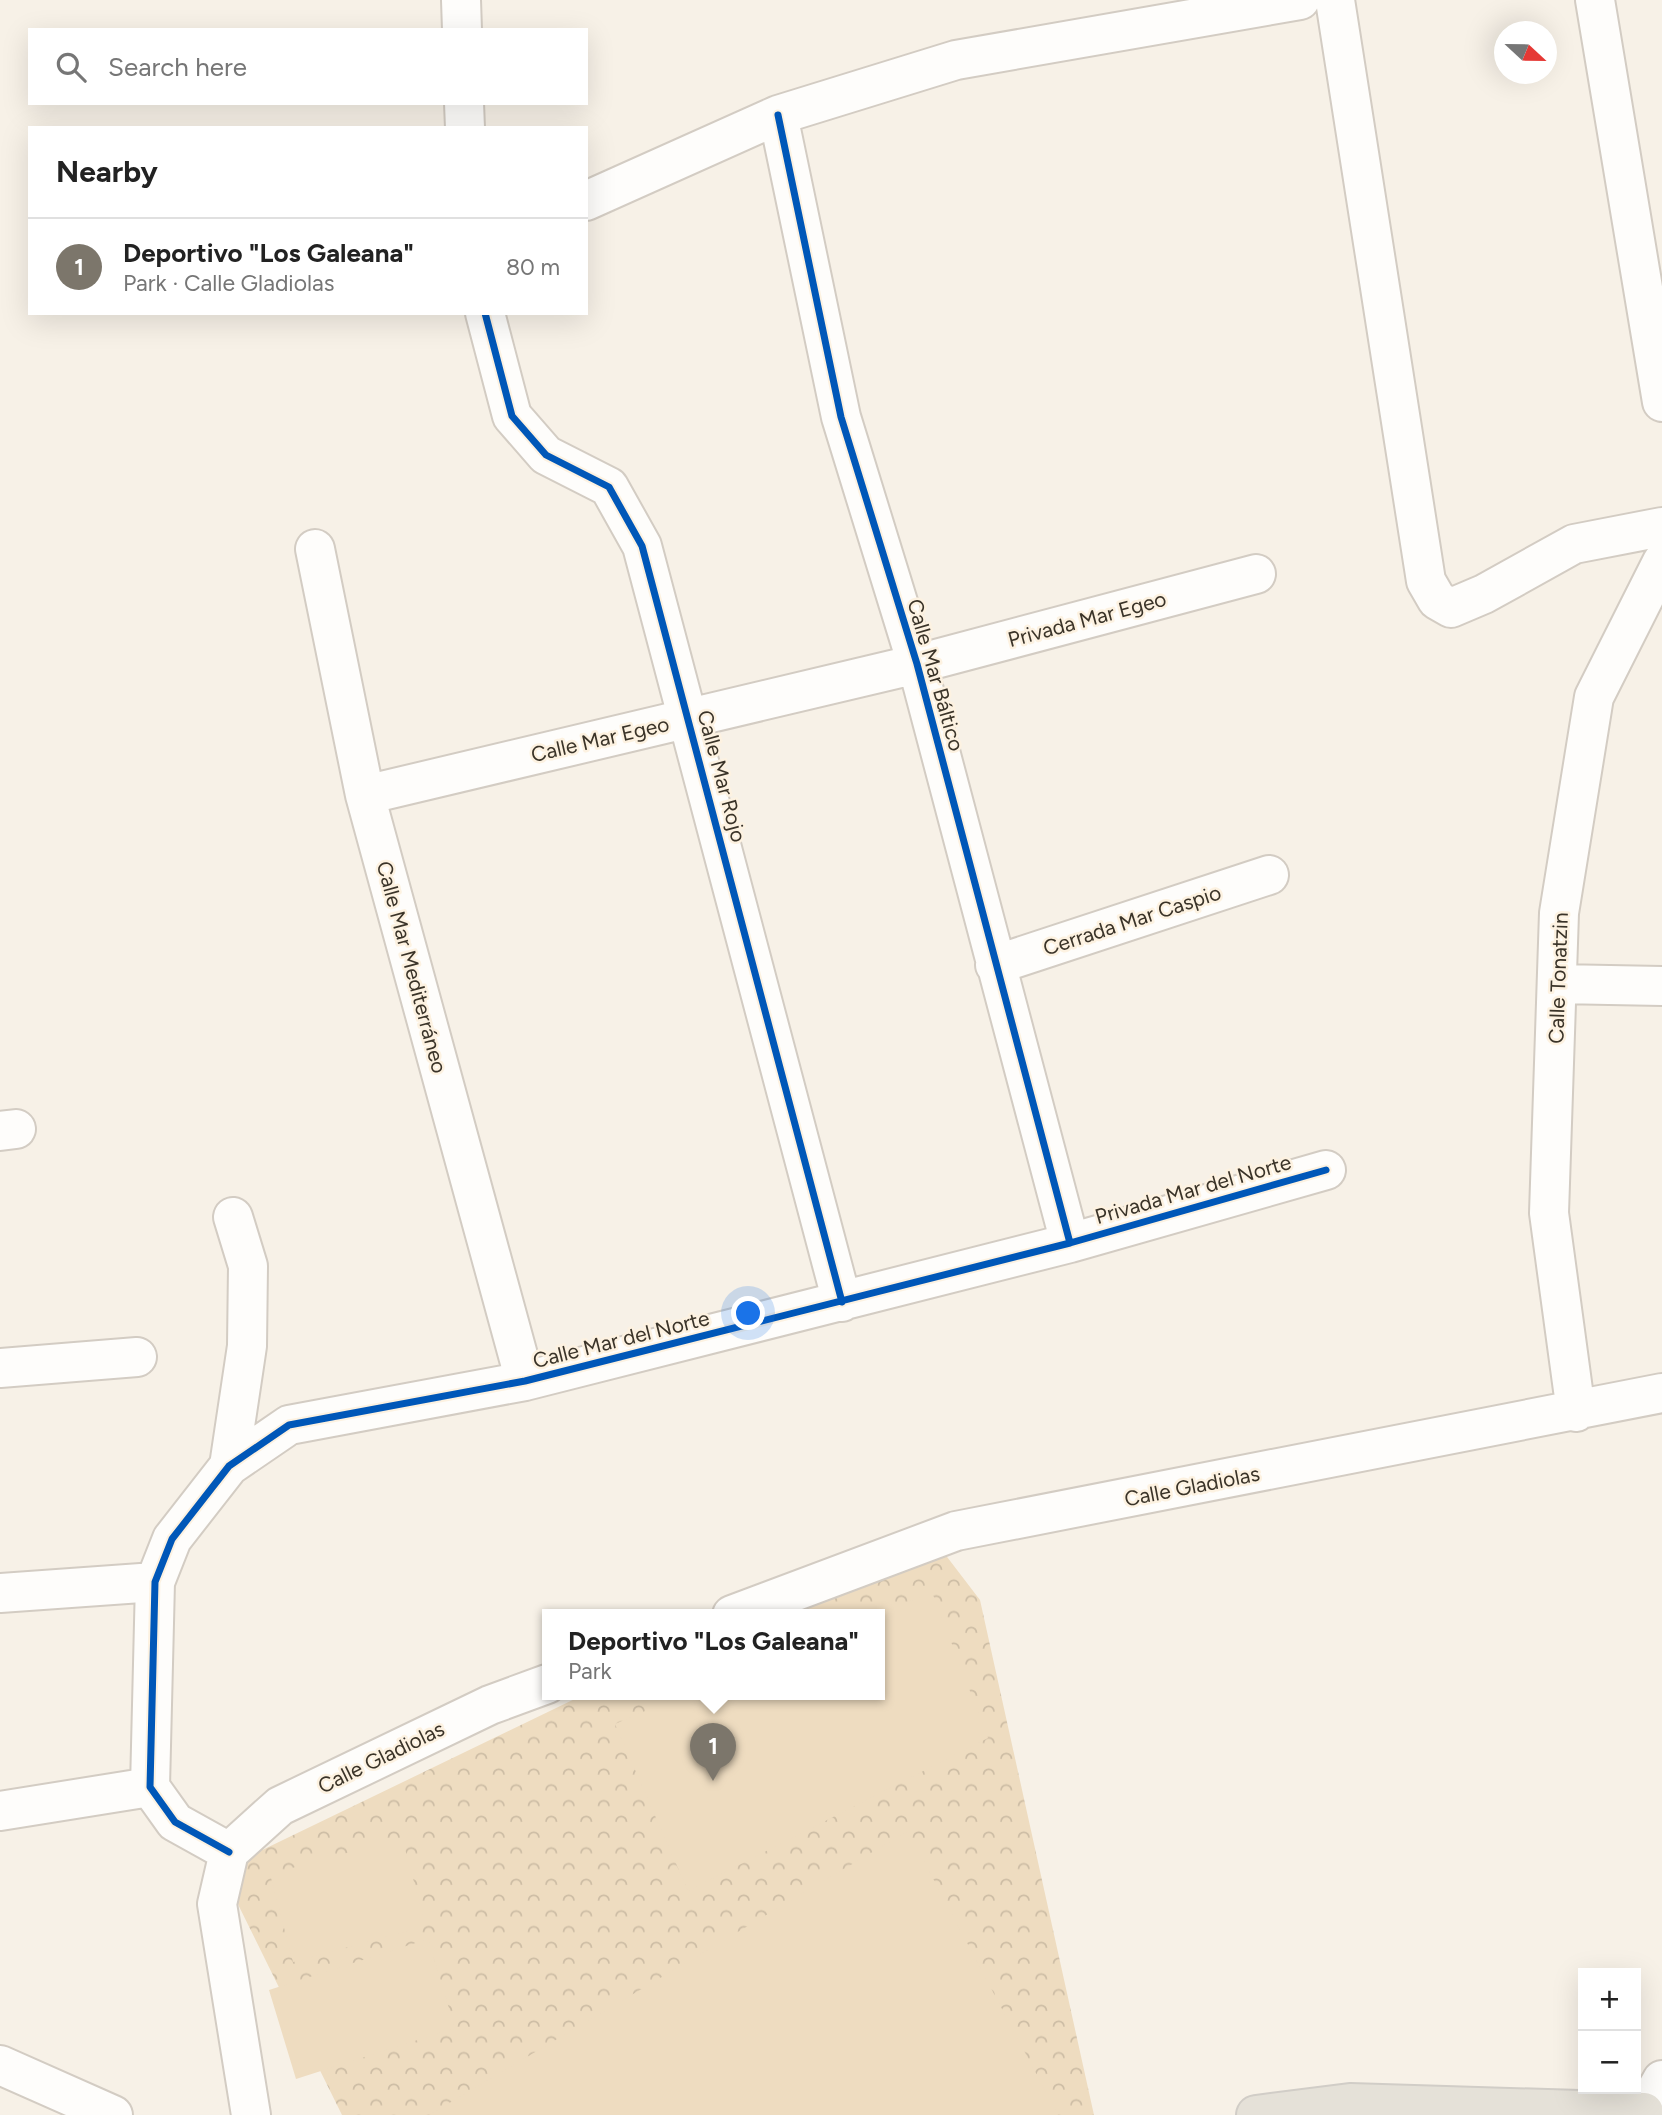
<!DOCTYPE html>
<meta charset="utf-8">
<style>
:root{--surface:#fff;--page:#f6f6f6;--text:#222;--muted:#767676;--line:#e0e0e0;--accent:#7c766b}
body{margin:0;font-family:Figtree,sans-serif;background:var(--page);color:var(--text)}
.controls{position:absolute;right:21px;bottom:21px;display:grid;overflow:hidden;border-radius:0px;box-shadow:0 7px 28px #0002}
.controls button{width:63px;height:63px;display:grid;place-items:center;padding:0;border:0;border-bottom:2px solid var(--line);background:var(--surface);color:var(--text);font:35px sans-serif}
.compass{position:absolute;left:1494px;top:21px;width:63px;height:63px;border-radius:50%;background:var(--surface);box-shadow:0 7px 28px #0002;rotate:112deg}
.you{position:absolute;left:749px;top:1314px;width:24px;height:24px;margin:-18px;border:5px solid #fff;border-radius:50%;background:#1a73e8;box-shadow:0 0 0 10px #1a73e833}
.badge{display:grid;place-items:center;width:46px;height:46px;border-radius:50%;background:var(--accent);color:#fff;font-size:23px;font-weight:700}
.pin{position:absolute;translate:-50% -58px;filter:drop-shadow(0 2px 4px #0008)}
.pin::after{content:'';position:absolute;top:37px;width:24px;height:21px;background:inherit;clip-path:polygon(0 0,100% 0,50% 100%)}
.popup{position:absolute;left:542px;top:1609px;width:343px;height:91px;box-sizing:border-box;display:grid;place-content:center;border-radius:0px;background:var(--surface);filter:drop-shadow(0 2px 5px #0005);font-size:23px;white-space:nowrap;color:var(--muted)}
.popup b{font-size:26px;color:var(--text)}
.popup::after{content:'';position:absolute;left:50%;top:100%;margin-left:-14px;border:14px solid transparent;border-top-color:var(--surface)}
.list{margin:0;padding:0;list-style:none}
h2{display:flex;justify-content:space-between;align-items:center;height:91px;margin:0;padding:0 28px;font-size:30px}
h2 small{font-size:23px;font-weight:400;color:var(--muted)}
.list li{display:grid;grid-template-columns:46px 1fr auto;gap:21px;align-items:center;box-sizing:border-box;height:98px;padding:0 28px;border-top:2px solid var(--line)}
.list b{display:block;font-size:26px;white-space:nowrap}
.list p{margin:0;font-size:23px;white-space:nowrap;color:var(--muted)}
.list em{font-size:23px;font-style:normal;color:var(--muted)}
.icon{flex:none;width:38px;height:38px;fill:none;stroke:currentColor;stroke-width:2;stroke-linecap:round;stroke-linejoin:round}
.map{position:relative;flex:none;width:1662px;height:2115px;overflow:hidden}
.search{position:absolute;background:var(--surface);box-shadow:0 7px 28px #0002;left:28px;top:28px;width:560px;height:77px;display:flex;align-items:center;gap:18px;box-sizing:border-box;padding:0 24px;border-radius:0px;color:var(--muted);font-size:26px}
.panel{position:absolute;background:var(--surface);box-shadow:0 7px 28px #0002;left:28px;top:126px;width:560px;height:189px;border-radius:0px}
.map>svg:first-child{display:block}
</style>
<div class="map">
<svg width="1662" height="2115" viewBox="0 0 1662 2115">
<defs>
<pattern id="park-crowns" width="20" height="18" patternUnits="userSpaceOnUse" patternTransform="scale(1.75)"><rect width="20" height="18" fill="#eedcc0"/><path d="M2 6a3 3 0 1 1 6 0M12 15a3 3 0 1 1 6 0" fill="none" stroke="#cdbda5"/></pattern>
</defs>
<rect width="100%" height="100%" fill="#f7f1e7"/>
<path fill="url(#park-crowns)" d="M928 1532 980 1600 1094 2115H342L221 1870 583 1695H879V1615H751Z"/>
<path fill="#eedcc0" d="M932 1592 988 1738 688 1891 615 1724 683 1695H879V1615H876Z
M908 1831 1058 2115H429Z
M402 1838 426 1926 293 1962 270 1874Z
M428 1939 455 2028 296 2079 269 1990Z"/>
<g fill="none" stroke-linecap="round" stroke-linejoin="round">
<defs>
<path id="minor" d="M461 0 462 30
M1335 0 1426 581 1437 600 1451 608 1484 594 1574 544 1662 527
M1595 0 1662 402
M464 103 465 128
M778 115 841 417 917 664 1070 1243
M586 201 778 115 956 60 1300 0
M485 313 512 416 546 455 609 487 642 546 842 1302
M315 549 365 795 525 1381
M365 795 917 664 1256 574
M995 965 1269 875
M1557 984 1662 986
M0 1131 16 1129
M0 1368 137 1357
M1576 1412 1549 1213 1559 913 1594 697 1662 562
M229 1466 247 1346 248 1266 233 1217
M0 1593 155 1582
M732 1615 956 1531 1662 1393
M0 1811 150 1787
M229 1852 175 1822 150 1787 155 1582 172 1539 229 1466 289 1425 525 1381 1070 1243 1326 1170
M229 1852 280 1806 490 1705 547 1684
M229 1852 217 1904 251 2115
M0 2065 113 2115
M1662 2080 1644 2112 1662 2113"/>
<path id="major" d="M1256 2115 1350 2103 1644 2112"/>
</defs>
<use href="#minor" stroke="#d3ccc3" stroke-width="42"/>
<use href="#major" stroke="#d1cdc7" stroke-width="42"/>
<use href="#minor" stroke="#fefdfb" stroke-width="38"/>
<use href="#major" stroke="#e5e1d8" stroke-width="38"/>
<defs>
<path id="cycleway" d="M778 115 841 417 917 664 1070 1243
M485 313 512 416 546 455 609 487 642 546 842 1302
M229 1852 175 1822 150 1787 155 1582 172 1539 229 1466 289 1425 525 1381 1070 1243 1326 1170"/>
</defs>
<use href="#cycleway" stroke="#fdf2e1" stroke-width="11"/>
<use href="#cycleway" stroke="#0057b8" stroke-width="7"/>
</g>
<g text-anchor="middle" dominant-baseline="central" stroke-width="5" stroke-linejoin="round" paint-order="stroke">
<g font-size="21" fill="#3a3328" stroke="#fdf2e1">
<text transform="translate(1087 619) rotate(-15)">Privada Mar Egeo</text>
<text transform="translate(936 675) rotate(74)">Calle Mar Báltico</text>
<text transform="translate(600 739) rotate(-13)">Calle Mar Egeo</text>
<text transform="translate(722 776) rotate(75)">Calle Mar Rojo</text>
<text transform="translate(1132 920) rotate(-18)">Cerrada Mar Caspio</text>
<text transform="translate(412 967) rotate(75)">Calle Mar Mediterráneo</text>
<text transform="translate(1558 978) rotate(-88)">Calle Tonatzin</text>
<text transform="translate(1193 1189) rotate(-16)">Privada Mar del Norte</text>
<text transform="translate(621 1339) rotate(-14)">Calle Mar del Norte</text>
<text transform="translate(1192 1486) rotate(-11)">Calle Gladiolas</text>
<text transform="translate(381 1757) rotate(-26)">Calle Gladiolas</text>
</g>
</g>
</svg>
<div class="controls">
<button>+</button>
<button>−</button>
</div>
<svg class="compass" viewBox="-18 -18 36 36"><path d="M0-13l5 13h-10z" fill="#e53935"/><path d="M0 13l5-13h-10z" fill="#767676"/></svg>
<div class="you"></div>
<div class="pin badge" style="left:713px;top:1781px">1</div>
<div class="popup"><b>Deportivo &quot;Los Galeana&quot;</b>Park</div>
<div class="search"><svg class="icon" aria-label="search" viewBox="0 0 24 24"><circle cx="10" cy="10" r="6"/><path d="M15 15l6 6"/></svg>Search here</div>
<section class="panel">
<h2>Nearby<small></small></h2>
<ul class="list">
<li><span class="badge">1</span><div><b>Deportivo &quot;Los Galeana&quot;</b><p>Park · Calle Gladiolas</p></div><em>80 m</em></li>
</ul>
</section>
</div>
